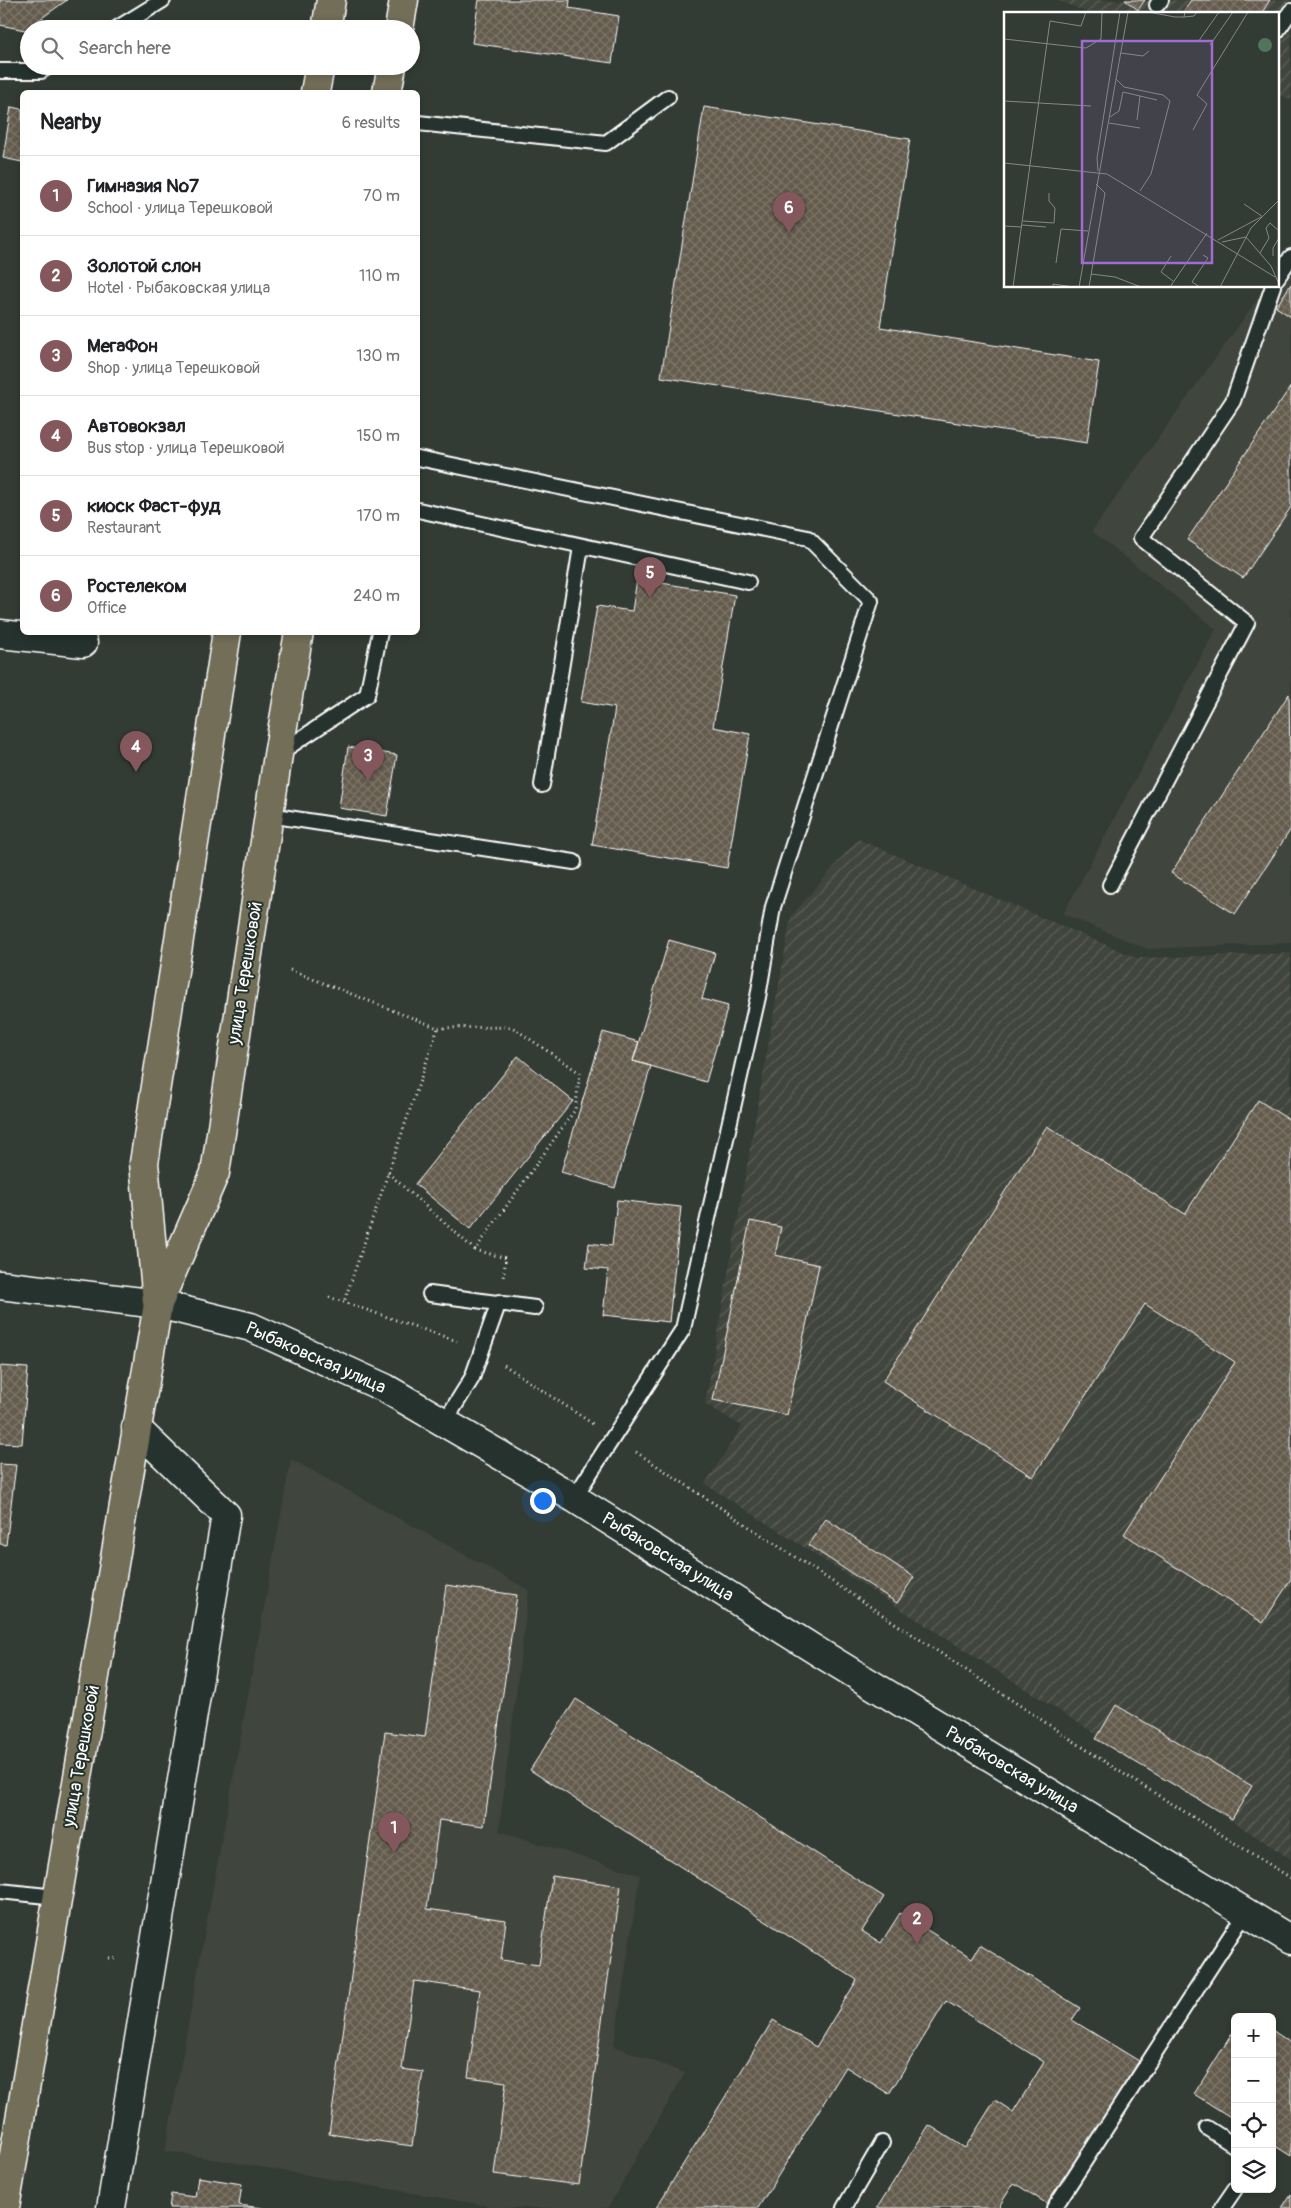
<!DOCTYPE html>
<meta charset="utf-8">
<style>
:root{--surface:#fff;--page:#f6f6f6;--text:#202124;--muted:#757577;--line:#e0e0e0;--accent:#84575d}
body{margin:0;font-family:Pangolin,sans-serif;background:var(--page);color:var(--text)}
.controls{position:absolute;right:15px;bottom:15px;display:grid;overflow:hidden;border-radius:8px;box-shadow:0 2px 8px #0003}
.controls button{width:45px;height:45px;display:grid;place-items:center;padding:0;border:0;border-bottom:1px solid var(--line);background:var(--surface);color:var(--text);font:25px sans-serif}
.you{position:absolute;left:542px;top:1500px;width:18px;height:18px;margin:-12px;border:4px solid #fff;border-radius:50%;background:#1a73e8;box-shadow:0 0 0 8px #1a73e833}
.badge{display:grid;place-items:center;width:32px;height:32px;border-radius:50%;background:var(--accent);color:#fff;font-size:16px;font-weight:700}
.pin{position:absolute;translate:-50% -41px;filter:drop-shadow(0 1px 2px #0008)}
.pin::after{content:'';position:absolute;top:26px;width:18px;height:15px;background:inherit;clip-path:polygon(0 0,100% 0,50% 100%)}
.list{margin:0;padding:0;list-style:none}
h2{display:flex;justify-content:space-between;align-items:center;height:65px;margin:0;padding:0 20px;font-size:21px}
h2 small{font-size:16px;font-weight:400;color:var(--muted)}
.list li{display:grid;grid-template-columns:32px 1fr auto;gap:15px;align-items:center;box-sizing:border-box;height:80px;padding:0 20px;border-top:1px solid var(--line)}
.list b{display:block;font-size:19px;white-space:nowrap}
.list p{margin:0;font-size:16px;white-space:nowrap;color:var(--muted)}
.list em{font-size:16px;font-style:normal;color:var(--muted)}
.icon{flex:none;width:28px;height:28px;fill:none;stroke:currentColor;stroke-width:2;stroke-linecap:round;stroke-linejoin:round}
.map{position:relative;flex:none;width:1291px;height:2208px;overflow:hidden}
.search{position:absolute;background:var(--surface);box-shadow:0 2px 8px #0003;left:20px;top:20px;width:400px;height:55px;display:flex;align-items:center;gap:12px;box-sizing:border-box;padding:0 18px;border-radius:28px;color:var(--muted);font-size:19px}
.panel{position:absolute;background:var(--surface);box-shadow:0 2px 8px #0003;left:20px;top:90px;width:400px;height:545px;border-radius:8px}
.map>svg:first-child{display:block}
</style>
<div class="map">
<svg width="1291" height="2208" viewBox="0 0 1291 2208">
<defs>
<pattern id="industrial-furrows" width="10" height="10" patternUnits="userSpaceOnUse" patternTransform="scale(1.25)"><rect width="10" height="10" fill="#41453c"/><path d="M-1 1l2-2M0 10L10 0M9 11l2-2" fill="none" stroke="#5e6159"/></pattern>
<pattern id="building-cross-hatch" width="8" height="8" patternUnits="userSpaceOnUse" patternTransform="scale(1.25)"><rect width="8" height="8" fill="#645c4e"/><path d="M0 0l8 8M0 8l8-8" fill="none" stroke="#7b7469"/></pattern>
</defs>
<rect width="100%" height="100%" fill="#323b34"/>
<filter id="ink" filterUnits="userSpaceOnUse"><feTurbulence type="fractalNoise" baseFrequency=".02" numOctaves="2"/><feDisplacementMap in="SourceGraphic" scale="10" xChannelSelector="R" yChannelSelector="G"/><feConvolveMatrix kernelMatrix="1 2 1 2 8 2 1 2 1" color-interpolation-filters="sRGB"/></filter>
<g filter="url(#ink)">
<path fill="#41453c" d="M1291 252V943L1147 949 1063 914 1216 629 1092 531Z
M291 1459 529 1590 499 1831 640 1875 614 2046 685 2073 608 2208H500L165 2151Z"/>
<path fill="url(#industrial-furrows)" d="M1058 0H1291V100L1277 94V14H1090Z
M858 839 1137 958 1291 953V1859L705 1484 742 1426 705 1404 791 916Z"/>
<path fill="url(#building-cross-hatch)" stroke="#fff" d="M0 0H67L25 30 0 25Z
M479 0H570L569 8 619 16 612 63 472 43Z
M1125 0H1145L1138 10Z
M1191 0H1270L1261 14H1182Z
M11 107 22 109V162L3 158Z
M704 107 910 139 880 327 1099 362 1087 443 661 377Z
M1291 284V317L1276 307Z
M1291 386V507L1243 578 1187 540Z
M637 579 735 595 713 727 750 734 727 868 592 845 615 708 581 702 597 606 632 611Z
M1289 694 1291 829 1235 914 1171 873Z
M348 747 397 755 387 816 339 808Z
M669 940 715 953 702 999 728 1006 706 1082 633 1061Z
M603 1032 639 1042 633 1061 651 1066 615 1188 561 1172Z
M518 1056 573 1101 470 1229 415 1184Z
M1258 1100 1291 1121V1579L1263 1623 1124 1534 1235 1362 1145 1304 1033 1477 883 1381 1047 1126 1185 1214Z
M617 1200 681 1207 669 1322 603 1315 608 1270 586 1268 589 1243 612 1246Z
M750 1221 781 1227 775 1255 819 1265 787 1415 713 1400Z
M0 1366 28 1368 22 1444 0 1443Z
M0 1464 16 1465 6 1545 0 1544Z
M826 1519 914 1577 897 1603 808 1545Z
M446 1585 517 1595 484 1826 439 1820 427 1909 506 1920 501 1960 539 1965 552 1876 621 1886 579 2185 494 2174 506 2082 468 2077 480 1990 414 1981 402 2069 423 2072 412 2146 329 2134 385 1732 425 1737Z
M576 1699 884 1897 862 1931 881 1943 900 1913 972 1958 980 1945 1080 2008 1072 2020 1139 2061 1049 2205 1014 2183 998 2208H877L929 2125 965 2148 995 2100 1013 2112 1044 2062 946 2001 889 2094 846 2067 758 2208H656L773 2020 816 2047 857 1980 530 1770Z
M1116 1705 1252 1786 1232 1819 1096 1739Z
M1235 2029V2120L1194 2094Z
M1272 2030 1291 2043V2156L1272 2144Z
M198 2177 242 2184 239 2205 262 2208H169L171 2194 195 2197Z
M1291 2194V2208H1282Z"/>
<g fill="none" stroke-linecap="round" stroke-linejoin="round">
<defs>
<path id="service" d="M1157 5 1161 0
M116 29 163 0
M1277 31 1291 11
M0 71H41L49 66
M418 123 606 143 668 97
M1277 278 1291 257
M418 458 808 538 871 601 773 907 758 997 683 1329 574 1498
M418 510 748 582
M278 754 367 695 380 632
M542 785 581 547
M269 815 574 862
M1110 885 1247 623 1141 538 1233 401 1273 286
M430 1294 535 1308
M444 1423 472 1378 499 1302
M0 1891 56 1897
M1207 2128 1235 2146
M844 2208 882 2143
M1054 2208 1246 1912
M1222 2208 1235 2189"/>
<path id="minor" d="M0 634 83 643
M111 2208 226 1515 136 1428"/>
<path id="secondary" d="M0 1285 158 1304 251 1327 385 1388 574 1498 820 1653 1291 1940"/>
<path id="primary" d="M326 29 331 0
M399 29 404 0
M315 92 320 66
M387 92 392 66
M157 1302 144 1163 227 632
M5 2208 158 1304 215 1173 278 755 299 632"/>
</defs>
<use href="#service" stroke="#fff" stroke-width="18"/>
<use href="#minor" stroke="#fff" stroke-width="31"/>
<use href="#secondary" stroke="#fff" stroke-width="31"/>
<use href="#primary" stroke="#fff" stroke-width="31"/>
<path stroke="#fff" stroke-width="3" stroke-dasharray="1 4" stroke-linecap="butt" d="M290 970 438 1028 344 1302
M388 1173 475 1250 575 1110 580 1073 512 1027 438 1028
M475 1250 506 1258 503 1278
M329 1297 457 1341
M504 1365 593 1424
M636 1452 1119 1771 1291 1878
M109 1958 118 1959"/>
<use href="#service" stroke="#26332d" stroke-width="14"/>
<use href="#minor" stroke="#26332d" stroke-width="28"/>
<use href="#secondary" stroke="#26332d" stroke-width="28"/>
<use href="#primary" stroke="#726e59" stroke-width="28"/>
</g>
</g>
<g text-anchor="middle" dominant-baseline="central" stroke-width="4" stroke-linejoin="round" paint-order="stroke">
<g font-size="18" fill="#fff" stroke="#26332d">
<text transform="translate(245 973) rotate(-81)">улица Терешковой</text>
<text transform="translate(316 1358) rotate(24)">Рыбаковская улица</text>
<text transform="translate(668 1557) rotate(32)">Рыбаковская улица</text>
<text transform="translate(81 1756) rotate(-80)">улица Терешковой</text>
<text transform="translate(1012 1770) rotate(31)">Рыбаковская улица</text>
</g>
</g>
<g transform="translate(1004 12)">
<rect width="275" height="275" fill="#323b34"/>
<path d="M254 33a7 7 0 1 1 14 0a7 7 0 1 1-14 0Z" fill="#52735c"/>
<path fill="none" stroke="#848985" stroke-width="1" d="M144 0 171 5H180L181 0M180 5 190 4 193 0M0 27 82 36 97 27 98 0M194 30 215 0M206 33 229 0M117 41 139 44 145 39M112 67 120 75 159 83 166 89 147 162 136 179M119 80 153 88M0 89 87 94M106 105 115 99 119 80M133 108 136 84M105 111 136 116M189 118 203 92 193 83 244 0M0 151 103 162 271 265M94 159 93 146 116 0M240 192 259 205M19 209 50 211 51 196 45 189V181M18 213 42 215M0 214 18 215M242 225 267 254 275 272M214 228 257 205M218 230 242 225M256 241 265 226 262 216 266 211 275 219M167 244 157 260 169 269M269 244V236L275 226M52 251 57 217 84 219M87 262 111 265 137 275M9 275 46 9 77 14 82 0M49 275V272L70 275M75 275 124 0M85 275 101 181 92 172M166 275 203 221M196 275 188 270 204 246 199 243M216 275 247 216 275 188"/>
<path fill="#a36bd2" fill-opacity="0.15" stroke="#a36bd2" stroke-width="2.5" d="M78 29H208V251H78Z"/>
<rect width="275" height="275" fill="none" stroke="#fff" stroke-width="2.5"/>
</g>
</svg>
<div class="controls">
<button>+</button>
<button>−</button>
<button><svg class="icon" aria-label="locate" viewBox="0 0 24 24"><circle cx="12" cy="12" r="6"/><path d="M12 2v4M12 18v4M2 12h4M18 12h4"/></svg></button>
<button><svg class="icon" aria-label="layers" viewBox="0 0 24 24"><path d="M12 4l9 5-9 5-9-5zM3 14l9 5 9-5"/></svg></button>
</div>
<div class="you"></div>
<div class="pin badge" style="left:394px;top:1853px">1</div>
<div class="pin badge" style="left:917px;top:1944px">2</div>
<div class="pin badge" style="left:368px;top:781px">3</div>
<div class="pin badge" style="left:136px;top:772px">4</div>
<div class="pin badge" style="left:650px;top:598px">5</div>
<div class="pin badge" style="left:789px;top:233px">6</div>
<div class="search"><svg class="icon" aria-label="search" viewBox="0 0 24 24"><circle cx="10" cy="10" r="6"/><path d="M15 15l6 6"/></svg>Search here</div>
<section class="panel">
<h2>Nearby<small>6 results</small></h2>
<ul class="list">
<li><span class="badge">1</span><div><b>Гимназия №7</b><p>School · улица Терешковой</p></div><em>70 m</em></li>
<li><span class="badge">2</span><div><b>Золотой слон</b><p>Hotel · Рыбаковская улица</p></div><em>110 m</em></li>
<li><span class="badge">3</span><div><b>МегаФон</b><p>Shop · улица Терешковой</p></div><em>130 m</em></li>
<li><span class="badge">4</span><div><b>Автовокзал</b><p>Bus stop · улица Терешковой</p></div><em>150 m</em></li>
<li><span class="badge">5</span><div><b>киоск Фаст-фуд</b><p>Restaurant</p></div><em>170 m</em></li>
<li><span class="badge">6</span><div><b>Ростелеком</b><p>Office</p></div><em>240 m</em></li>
</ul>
</section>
</div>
